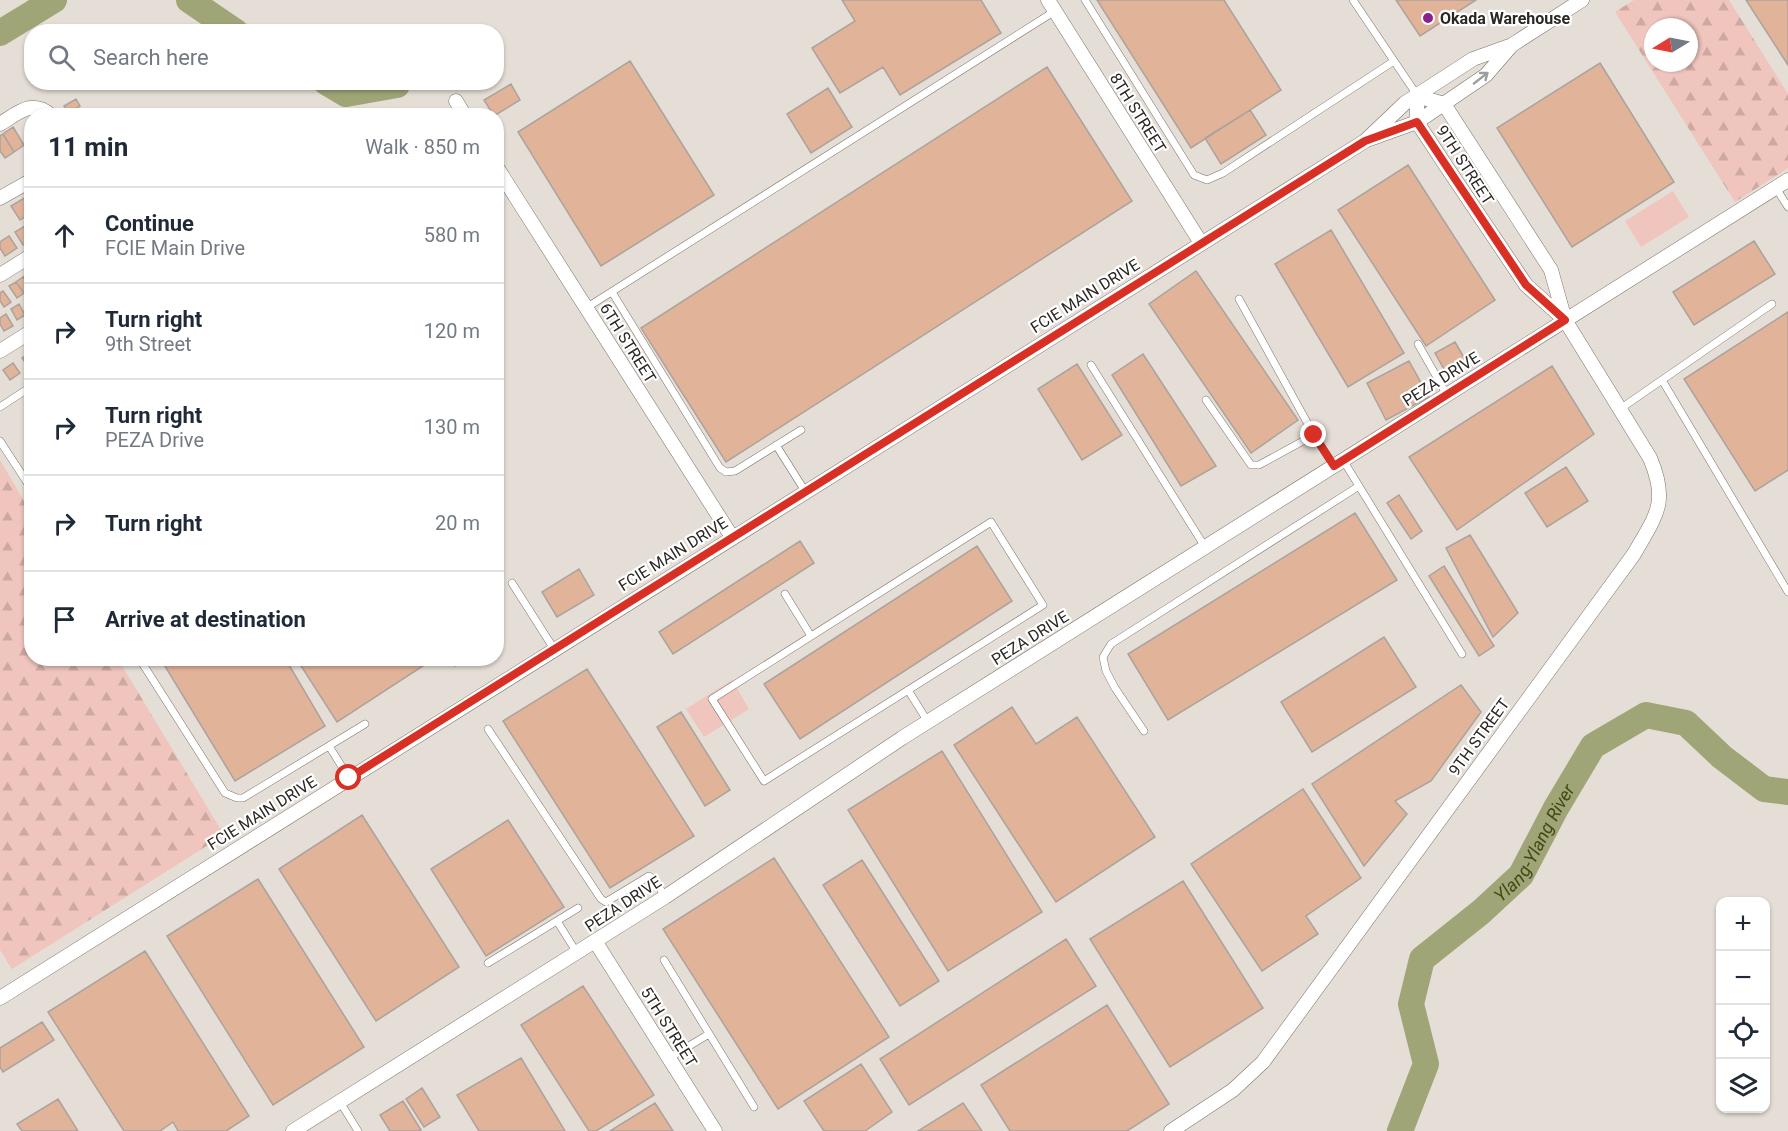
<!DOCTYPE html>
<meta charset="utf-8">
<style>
:root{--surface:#fff;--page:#f2f2f3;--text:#1f2937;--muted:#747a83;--line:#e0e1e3}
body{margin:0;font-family:Roboto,sans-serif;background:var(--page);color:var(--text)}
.controls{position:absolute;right:18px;bottom:18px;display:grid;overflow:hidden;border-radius:12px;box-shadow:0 2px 4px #0004}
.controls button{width:54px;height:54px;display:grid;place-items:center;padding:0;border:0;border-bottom:2px solid var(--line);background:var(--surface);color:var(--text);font:30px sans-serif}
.compass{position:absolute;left:1644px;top:18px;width:54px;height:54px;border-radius:50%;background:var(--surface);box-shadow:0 2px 4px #0004;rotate:260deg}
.stop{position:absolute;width:18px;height:18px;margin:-14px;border:4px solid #d93025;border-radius:50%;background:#fff}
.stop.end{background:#d93025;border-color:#fff;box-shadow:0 2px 6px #0008}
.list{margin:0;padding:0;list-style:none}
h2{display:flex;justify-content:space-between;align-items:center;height:78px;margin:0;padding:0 24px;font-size:26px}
h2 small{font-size:20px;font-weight:400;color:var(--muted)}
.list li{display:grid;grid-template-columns:39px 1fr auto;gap:18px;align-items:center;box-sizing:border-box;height:96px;padding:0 24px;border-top:2px solid var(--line)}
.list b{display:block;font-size:22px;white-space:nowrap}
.list p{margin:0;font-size:20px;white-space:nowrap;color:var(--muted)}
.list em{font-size:20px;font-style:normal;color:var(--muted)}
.icon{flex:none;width:33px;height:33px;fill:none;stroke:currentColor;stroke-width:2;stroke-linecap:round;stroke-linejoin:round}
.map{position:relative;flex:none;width:1788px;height:1131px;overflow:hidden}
.search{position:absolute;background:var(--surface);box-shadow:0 2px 4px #0004;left:24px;top:24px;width:480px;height:66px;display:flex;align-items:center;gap:15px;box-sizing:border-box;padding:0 21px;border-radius:24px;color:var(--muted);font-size:22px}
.panel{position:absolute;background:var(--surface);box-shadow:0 2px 4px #0004;left:24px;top:108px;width:480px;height:558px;border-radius:24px}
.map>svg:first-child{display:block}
</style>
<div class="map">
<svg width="1788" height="1131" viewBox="0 0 1788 1131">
<defs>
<pattern id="forest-firs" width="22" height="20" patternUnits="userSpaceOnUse" patternTransform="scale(1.5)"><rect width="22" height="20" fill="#efc5bd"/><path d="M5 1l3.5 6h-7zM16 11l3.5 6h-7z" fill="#cda9a2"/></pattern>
</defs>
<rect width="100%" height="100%" fill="#e5ded6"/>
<path fill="url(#forest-firs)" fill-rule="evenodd" d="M1634 0H1729L1788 94V168L1735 202 1615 12ZM1653 27H1689V63H1653Z
M0 460 31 513 32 658 118 659 224 835 12 969 0 950Z"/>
<path fill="#efc5bd" d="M1673 191 1689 217 1641 247 1625 221Z
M732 680 749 709 704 737 686 709Z"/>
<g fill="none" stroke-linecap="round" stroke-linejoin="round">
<g stroke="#9fa577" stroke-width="26">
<path d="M189 0 236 32"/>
<path d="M0 33 54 0"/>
<path d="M326 82 346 94 397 85"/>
<path id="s1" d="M1400 1131 1426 1064 1411 1004 1422 959 1481 912 1521 875 1556 808 1593 746 1646 715 1686 723 1722 757 1764 789 1788 792"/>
</g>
</g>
<path fill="#e1b49a" stroke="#aca29d" stroke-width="1.5" d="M842 0H981L1001 33 900 95 883 67 840 93 812 48 855 21Z
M1097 0H1224L1281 90 1191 148Z
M1396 0H1476L1420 36Z
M1746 0H1788V65Z
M630 61 714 195 601 266 518 132Z
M1600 63 1674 182 1572 247 1497 128Z
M1047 67 1132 201 726 462 641 328Z
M511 84 520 100 494 116 484 100Z
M828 88 852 127 811 153 787 114Z
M76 99 80 106 69 113 64 106Z
M1250 110 1266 135 1221 164 1205 138Z
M13 127 24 145 14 152 3 134Z
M3 134 14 152 5 158 0 151V136Z
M1408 165 1495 300 1426 346 1338 210Z
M26 197 32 206V212L20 220 11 206Z
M25 226 32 240 23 245 15 232Z
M1331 230 1404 353 1348 387 1275 264Z
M9 236 17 248 5 256 0 248V242Z
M1754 241 1775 274 1694 325 1673 292Z
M1196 271 1298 420 1251 453 1149 304Z
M30 273 32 275 31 289 23 277Z
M23 277 31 289 24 293 16 282Z
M16 282 24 293 17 298 9 286Z
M3 291 11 302 4 307 0 301V293Z
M19 304 25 315 17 320 11 309Z
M1788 312V470L1755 491 1684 379Z
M6 314 13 326 4 331 0 324V318Z
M1455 342 1466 361 1446 373 1435 353Z
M30 353 32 356V368L30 369 22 358Z
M1143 354 1216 466 1181 486 1112 375Z
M1409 361 1429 397 1386 420 1367 383Z
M13 363 20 373 10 380 3 370Z
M1077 364 1122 435 1082 460 1038 389Z
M1552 366 1594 434 1457 530 1409 457Z
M1566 467 1588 501 1547 527 1525 493Z
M1399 495 1422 531 1411 539 1387 503Z
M1355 513 1397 580 1168 720 1128 654Z
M1470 535 1518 613 1493 637 1446 548Z
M800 541 814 563 673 654 659 632Z
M977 546 1012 601 800 739 764 684Z
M1444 566 1494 646 1479 656 1429 576Z
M579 569 594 595 557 617 542 592Z
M1384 637 1416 687 1312 752 1281 702Z
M160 658H285L325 726 235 781Z
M296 658H423L426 664 337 722Z
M450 658H467L455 666Z
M587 669 694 836 610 888 503 721Z
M1461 685 1481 712 1431 781 1395 801 1407 814 1364 866 1312 784Z
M1012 707 1036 744 1077 717 1155 837 1056 902 954 745Z
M681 712 730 790 705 806 657 727Z
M942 751 1042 912 948 971 848 810Z
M1303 789 1361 878 1306 916 1318 934 1262 971 1191 864Z
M362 815 459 967 376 1021 279 869Z
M508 820 564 907 486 956 431 869Z
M774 858 889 1037 778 1109 663 929Z
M862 860 939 981 900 1006 823 885Z
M258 879 364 1047 273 1105 167 936Z
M1183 881 1263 1008 1170 1067 1090 939Z
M1066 939 1096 986 909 1105 880 1059Z
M145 951 249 1116 226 1131H178L173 1122 160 1131H124L48 1012Z
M583 986 654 1095 596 1131H589L521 1025Z
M1107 1005 1169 1104 1127 1131H1010L981 1085Z
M42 1022 54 1040 3 1072 0 1067V1048Z
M521 1058 565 1131H479L457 1095Z
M861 1064 892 1112 865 1131H824L804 1101Z
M422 1088 440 1117 424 1127 406 1099Z
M58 1099 78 1131H22L17 1124Z
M403 1101 421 1130 418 1131H390L380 1115Z
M655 1103 673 1131H610Z
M963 1103 982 1131H918Z"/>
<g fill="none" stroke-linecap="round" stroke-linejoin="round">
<defs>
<path id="lane" d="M1085 0 1194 175 1207 180 1223 173 1394 61
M1353 0 1417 95
M1776 188 1788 207
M612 292 720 468 726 472 735 471 801 430
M1239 299 1314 435 1334 466
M586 308 1055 11
M1418 344 1447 395
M1091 365 1205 547
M1662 380 1788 592
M1206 400 1251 465H1259L1314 435
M0 407 32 386
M1620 409 1772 304
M0 441 32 490
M776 445 805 491
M1343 460 1462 654
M991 522 1043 605 764 781 712 699Z
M512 583 554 649
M785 594 811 636
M139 658 225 793 237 798H243L365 724
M908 690 928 722
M488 729 601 899 606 902 649 876 655 880 665 897
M1144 731 1115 688 1106 671 1103 657 1111 644 1359 486
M329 746 349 778
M557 921 577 953
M664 960 754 1107
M488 963 578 908
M669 1058 709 1034
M340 1102 358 1131"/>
<path id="street" d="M1048 0 1201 243
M1417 96V122L1444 163 1526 285 1565 320
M456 101 465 116
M0 124C18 113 32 98 52 116
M1370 139 1417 122 1486 75 1512 45
M496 166 732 537
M0 198 32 180
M0 275 32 255
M0 351 32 331
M595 941 715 1131
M0 998 1365 141 1405 103 1473 59 1512 45 1582 0
M293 1131 665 897 902 738 1788 180
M1171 1131 1233 1090 1263 1062 1634 554C1656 515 1669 503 1650 458L1565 320 1551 270 1444 104 1417 96"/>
</defs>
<use href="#lane" stroke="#7a746c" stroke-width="8"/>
<use href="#street" stroke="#7a746c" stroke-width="15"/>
<use href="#lane" stroke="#fff" stroke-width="7"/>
<use href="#street" stroke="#fff" stroke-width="14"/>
</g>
<defs><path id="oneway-shaft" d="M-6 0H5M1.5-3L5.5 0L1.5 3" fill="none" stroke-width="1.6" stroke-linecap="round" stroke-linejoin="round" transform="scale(1.5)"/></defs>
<use stroke="#9f9e9c" href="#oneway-shaft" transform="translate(1481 78) rotate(-38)"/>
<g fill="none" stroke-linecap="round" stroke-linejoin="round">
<path stroke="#d93025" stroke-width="8" d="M349 778 1365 141 1417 122 1526 285 1565 320 1334 466 1314 435"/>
</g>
<circle fill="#892288" stroke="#fff" stroke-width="2" cx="1428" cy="18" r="6"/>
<g text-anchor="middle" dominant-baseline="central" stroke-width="4.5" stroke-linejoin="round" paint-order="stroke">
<g font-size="16" font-weight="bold" fill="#2a2724" stroke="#fff" text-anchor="start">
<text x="1440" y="18">Okada Warehouse</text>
</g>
<g font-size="16" fill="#2a2724" stroke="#fff">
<text transform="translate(1138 113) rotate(58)">8TH STREET</text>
<text transform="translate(1465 165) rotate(57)">9TH STREET</text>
<text transform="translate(1085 296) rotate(-32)">FCIE MAIN DRIVE</text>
<text transform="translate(628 343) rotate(58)">6TH STREET</text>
<text transform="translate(1441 379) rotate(-32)">PEZA DRIVE</text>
<text transform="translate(673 554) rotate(-32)">FCIE MAIN DRIVE</text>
<text transform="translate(1030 638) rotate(-32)">PEZA DRIVE</text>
<text transform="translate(1479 737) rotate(-54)">9TH STREET</text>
<text transform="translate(262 813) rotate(-32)">FCIE MAIN DRIVE</text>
<text transform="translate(623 904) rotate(-33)">PEZA DRIVE</text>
<text transform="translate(669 1027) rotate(58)">5TH STREET</text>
</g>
<g font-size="18" font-style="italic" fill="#454914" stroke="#fff">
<text stroke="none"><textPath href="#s1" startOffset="344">Ylang-Ylang River</textPath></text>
</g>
</g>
</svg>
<div class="controls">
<button>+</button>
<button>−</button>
<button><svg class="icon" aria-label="locate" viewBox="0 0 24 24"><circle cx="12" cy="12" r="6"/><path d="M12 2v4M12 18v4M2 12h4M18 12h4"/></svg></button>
<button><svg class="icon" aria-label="layers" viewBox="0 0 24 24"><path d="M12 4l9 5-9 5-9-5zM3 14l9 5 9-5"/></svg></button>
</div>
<svg class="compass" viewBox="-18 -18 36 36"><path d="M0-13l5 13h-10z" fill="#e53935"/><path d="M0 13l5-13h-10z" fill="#747a83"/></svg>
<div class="stop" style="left:349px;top:778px"></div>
<div class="stop end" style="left:1314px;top:435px"></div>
<div class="search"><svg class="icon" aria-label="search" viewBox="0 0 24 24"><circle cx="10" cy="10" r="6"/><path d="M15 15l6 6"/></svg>Search here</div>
<section class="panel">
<h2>11 min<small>Walk · 850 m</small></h2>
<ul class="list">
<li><svg class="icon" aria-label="ahead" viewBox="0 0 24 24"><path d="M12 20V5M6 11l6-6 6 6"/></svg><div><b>Continue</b><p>FCIE Main Drive</p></div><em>580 m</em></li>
<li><svg class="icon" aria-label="right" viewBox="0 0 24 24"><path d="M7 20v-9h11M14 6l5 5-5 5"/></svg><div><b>Turn right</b><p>9th Street</p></div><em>120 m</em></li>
<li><svg class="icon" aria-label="right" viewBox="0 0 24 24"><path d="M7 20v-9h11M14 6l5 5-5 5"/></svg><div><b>Turn right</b><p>PEZA Drive</p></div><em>130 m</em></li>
<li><svg class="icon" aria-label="right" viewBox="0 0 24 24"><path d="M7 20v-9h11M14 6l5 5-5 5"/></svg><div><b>Turn right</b></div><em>20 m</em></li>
<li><svg class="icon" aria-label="arrive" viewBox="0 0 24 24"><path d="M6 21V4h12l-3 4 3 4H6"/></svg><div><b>Arrive at destination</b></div></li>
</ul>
</section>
</div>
